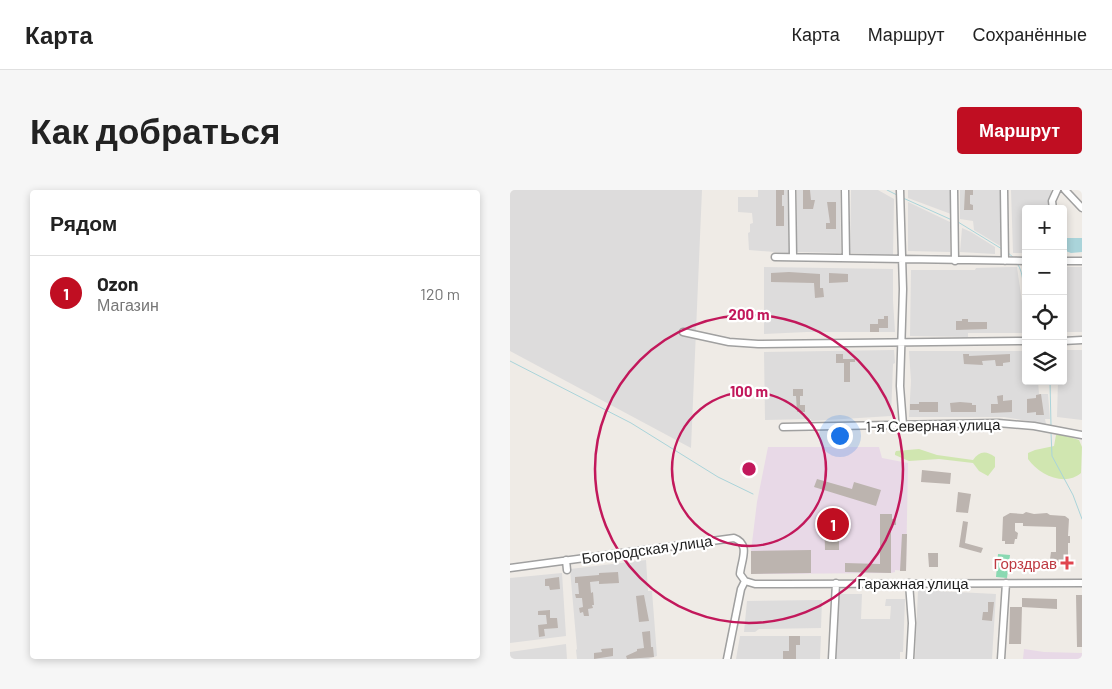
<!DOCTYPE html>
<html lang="ru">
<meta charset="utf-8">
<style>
:root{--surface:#fff;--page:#f6f6f6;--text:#222;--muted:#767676;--line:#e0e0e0;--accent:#c00e22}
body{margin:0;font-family:Barlow,sans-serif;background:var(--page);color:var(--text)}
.controls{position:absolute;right:15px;top:15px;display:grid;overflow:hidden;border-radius:5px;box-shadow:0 2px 8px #0003}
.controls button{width:45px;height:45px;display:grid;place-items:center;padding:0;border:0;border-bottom:1px solid var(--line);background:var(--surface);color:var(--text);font:25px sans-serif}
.you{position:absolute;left:329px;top:245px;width:18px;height:18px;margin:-12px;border:4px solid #fff;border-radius:50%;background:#1a73e8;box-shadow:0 0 0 8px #1a73e833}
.badge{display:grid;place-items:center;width:32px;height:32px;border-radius:50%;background:var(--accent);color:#fff;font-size:16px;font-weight:700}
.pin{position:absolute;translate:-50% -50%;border:2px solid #fff;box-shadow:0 1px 5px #0006}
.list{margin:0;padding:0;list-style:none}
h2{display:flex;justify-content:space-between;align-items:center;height:65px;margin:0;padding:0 20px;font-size:21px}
h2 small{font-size:16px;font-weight:400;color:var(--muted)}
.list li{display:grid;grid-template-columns:32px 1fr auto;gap:15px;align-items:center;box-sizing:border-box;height:75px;padding:0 20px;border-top:1px solid var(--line)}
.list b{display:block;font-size:19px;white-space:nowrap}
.list p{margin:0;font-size:16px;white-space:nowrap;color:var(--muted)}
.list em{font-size:16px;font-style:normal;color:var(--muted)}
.icon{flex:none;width:28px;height:28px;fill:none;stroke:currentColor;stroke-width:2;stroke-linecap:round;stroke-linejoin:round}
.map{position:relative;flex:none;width:572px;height:469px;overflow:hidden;border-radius:5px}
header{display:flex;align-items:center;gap:30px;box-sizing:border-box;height:70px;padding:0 25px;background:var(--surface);border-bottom:1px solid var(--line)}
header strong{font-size:24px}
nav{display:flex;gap:28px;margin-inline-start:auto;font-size:18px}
.intro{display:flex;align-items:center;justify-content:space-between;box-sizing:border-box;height:120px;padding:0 30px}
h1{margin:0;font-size:35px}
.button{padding:12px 22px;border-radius:5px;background:var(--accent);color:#fff;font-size:18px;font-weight:700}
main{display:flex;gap:30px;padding:0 30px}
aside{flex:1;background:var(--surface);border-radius:5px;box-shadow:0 2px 8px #0003}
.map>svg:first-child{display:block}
</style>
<header>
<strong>Карта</strong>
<nav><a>Карта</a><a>Маршрут</a><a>Сохранённые</a></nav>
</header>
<div class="intro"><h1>Как добраться</h1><a class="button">Маршрут</a></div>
<main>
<aside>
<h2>Рядом<small></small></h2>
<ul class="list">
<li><span class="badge">1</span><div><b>Ozon</b><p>Магазин</p></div><em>120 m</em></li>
</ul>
</aside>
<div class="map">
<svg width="572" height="469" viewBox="0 0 572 469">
<rect width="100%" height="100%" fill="#efebe6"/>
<path fill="#dddcdc" d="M0 0H192L181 258 0 161Z
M248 0H277L279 63 239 60 238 43 240 42V34L243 33 242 23 228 22V7H248Z
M287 0H330L331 63 287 62Z
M341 0H368L384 9 383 65 340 63Z
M398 0H440L441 24 398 8Z
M450 0H491L492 57 464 40 463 31 450 29Z
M501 0H541V19H516V63H503Z
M398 12 440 32V62L398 61Z
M452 38 461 42 485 57V64L450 62Z
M254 77 383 79V111L385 142H297L254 144Z
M501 77H507L512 112 516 125V143H458V147L400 146 401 80H465L466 78Z
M553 77H572V142H553Z
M384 160 385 173 383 174 381 226 301 231V229L255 230 254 162Z
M553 160H572V230L547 227 548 191H553Z
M399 161H516V191H528L529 204H538L540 229H535L536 234 494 227H399L401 191Z
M136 370 138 401H142L147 466 138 469H67L66 460 67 459 60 379Z
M52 383 56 446 0 453V388Z
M408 400 486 404 482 469H405Z
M328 404H352L351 429H380L381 416H375L376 409H395L393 462H390V469H324Z
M312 410 311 438 249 439 245 442H234L237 411Z
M230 446H311L310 469H226Z
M56 454 57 469H0V462Z"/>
<path fill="#e8d9e7" d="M258 257H369L372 268 398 273 396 381 385 380V382L381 383 241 384V361L247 312Z
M514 459 534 462 572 463V469H513Z"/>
<path fill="#d0e6b0" d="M550 244 569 250 572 257 571 283C555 297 529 285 518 269V263L525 260 544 256 546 245Z
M409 259 427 265 463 270C469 261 476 260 485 267V277L478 286 469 281 463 273 429 269 399 271 385 265V263L386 261Z"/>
<path fill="#8ad9b2" d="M488 364 500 365 497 388 486 387Z"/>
<path fill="#aad4da" d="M554 48H572V62L561 63 553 60Z"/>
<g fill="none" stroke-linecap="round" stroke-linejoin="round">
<path stroke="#aad4da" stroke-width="1" d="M377 0 387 5
M393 8 442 30
M448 32 492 59
M497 62 504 68
M507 73C516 86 511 100 516 114
M0 171 121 233 208 287 243 304
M540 191 541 235
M541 242 542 266 563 305 572 329"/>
</g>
<path fill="#bcb4af" d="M266 0H274V5H272V16H274V36H266Z
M293 0H300L301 10H305L303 19H293Z
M455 0H463V5H460V14L463 15V20H454Z
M317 12H326V39H316V33H320Z
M279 82 310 84V98H313L314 107 305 108 304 93 261 92V83Z
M319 83 338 84V92L319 93Z
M374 126H378V138H369V142H360V134H368V129H374Z
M452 129H458V132H477V139L446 140V131H452Z
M326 164H333V169H345V172H340V192H334V173H326Z
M453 164H459V166L500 164V172L493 173V176H486L485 170 472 171 473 175 454 174Z
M283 199H293V206H290V215H295V222H287L286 206H283Z
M531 204 534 225H526V222L517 223V209L526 208V205Z
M493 205V211L502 210V222L481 223V214H488L487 206Z
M409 212H428V222H409V220H400V214H409Z
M450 212 462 213V215H466V222H441L440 213Z
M412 280 441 283 440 294 411 292Z
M307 289 342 299 344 292 371 300 366 316 304 297Z
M448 302 461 304 458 323 446 322Z
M516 322 524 324 537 323 540 325 555 326 559 329 558 346H560V353H558V374L555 376H551V372H544L540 369 541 362H546V337L513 336V333H505V341L508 343 507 349H505L504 354H495V351H492L493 327 500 323 513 324Z
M314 323H335L336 331H329V360H315Z
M370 324H382V329H386V335H381V383L335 382V373L370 374Z
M453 331 458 332 455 353 473 358 471 363 449 357Z
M392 344H397L396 381H390Z
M301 360V383L241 384V361Z
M418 363H428V377H419Z
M108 382 109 393 89 394V391L80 392 81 403 83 402 84 415H82L83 418 78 419 79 426H74L73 422 70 423 69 418 73 417 72 408H66L65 404H69L68 393H65V387L89 385V383Z
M49 387 50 399 40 400 39 396H35V389Z
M134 405 139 431 129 432 126 406Z
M566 405H572V457H567Z
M512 408 547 409V419L512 417Z
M478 412H484L482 431 472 430 473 422H478Z
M500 417H512L511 454H499Z
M40 420V428H47L48 438 34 439 35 446 29 447 28 435 37 434 36 425H28V421Z
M140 441 141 457H143L144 467 117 469 116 466 127 461V459L134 458 132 442Z
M279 446H290V455H286V469H273V461H279Z
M103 458V466L84 469V463L92 462 91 459Z"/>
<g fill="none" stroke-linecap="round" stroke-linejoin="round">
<defs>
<path id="minor" d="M282 0 283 67
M335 0 336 68
M390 0 393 99 390 196 393 235
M444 0 445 71
M494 0 495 71
M555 0 572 18
M543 19 542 11 547 0
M265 67 516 71
M553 71H572
M173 142 219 152 248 154 516 151
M553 151 572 150
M273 237 488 233 524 236 572 245
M56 370 57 380
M0 378 224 348C241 354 231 371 230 384L235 391
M235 391 245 394H273L572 393
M399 393 402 433 400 469
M217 469 231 399 235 391
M322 469 326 393
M491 469 496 393"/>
</defs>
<use href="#minor" stroke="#a0a0a0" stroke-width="9"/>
<use href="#minor" stroke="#fff" stroke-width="6"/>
</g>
<g fill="none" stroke="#c2185b" stroke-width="2.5">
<circle cx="239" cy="279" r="77"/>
<circle cx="239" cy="279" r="154"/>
</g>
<path fill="#e0444e" stroke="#fff" stroke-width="2" d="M554.5 365.5h5v5h5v5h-5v5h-5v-5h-5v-5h5z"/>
<g text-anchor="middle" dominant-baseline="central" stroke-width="4.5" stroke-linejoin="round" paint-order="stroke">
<g font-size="15" fill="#1f1f1f" stroke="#fff">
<text transform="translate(423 235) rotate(-1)">1-я Северная улица</text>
<text transform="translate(137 359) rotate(-8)">Богородская улица</text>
<text x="403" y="393">Гаражная улица</text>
</g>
<g font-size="15" fill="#be3a42" stroke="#fff" text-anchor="end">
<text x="547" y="373">Горздрав</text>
</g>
</g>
<circle cx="239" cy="279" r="8" fill="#c2185b" stroke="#fff" stroke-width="2.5"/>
<g font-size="15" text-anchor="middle" font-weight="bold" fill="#c2185b" stroke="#fff" stroke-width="4.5" stroke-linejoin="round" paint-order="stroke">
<text x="239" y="130">200 m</text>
<text x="239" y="207">100 m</text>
</g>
</svg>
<div class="controls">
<button>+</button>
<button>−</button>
<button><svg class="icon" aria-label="locate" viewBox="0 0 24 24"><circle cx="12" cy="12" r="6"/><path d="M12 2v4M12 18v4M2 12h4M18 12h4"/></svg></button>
<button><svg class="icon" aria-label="layers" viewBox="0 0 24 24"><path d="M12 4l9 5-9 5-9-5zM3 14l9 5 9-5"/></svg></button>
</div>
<div class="you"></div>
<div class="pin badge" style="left:323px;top:334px">1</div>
</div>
</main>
